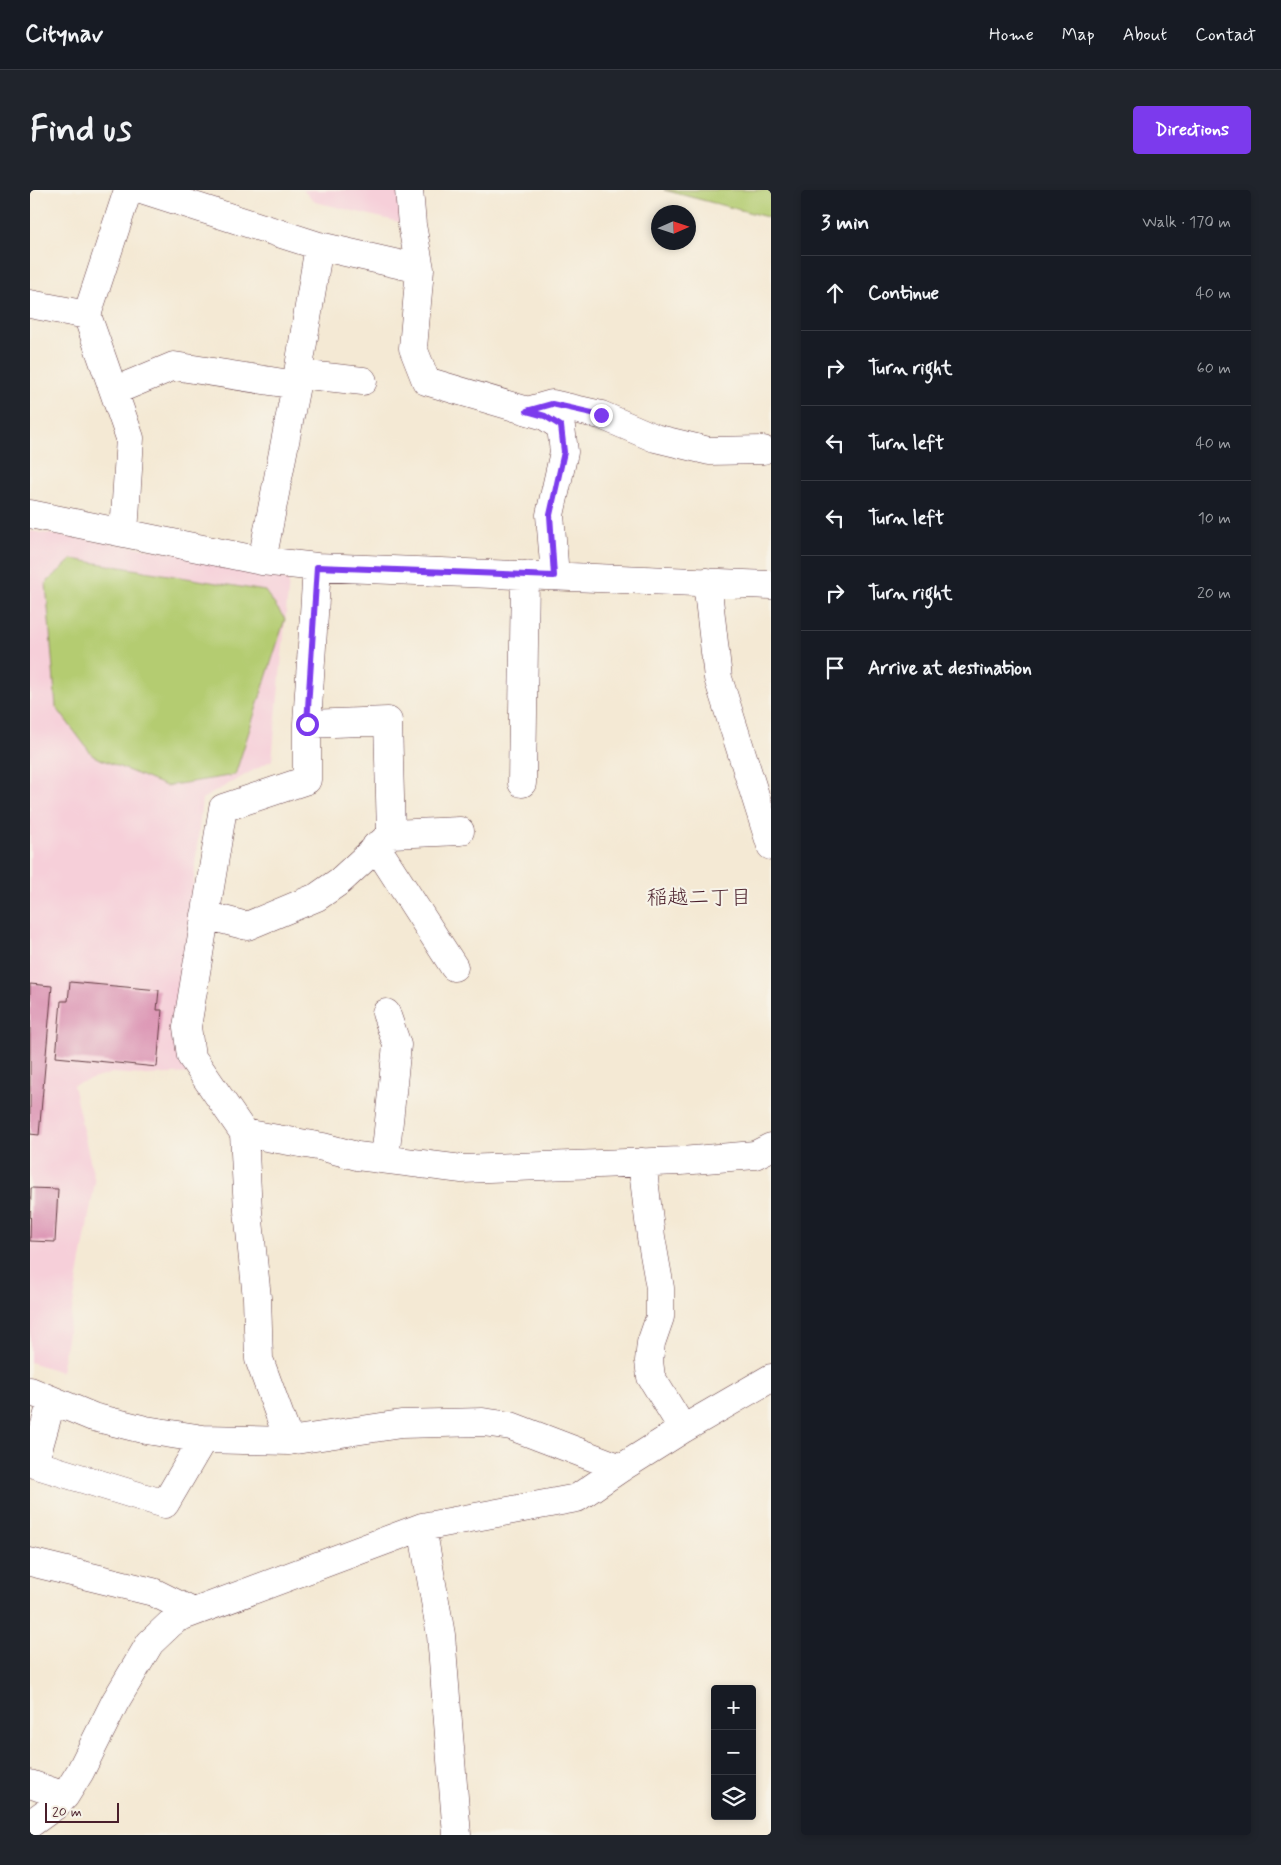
<!DOCTYPE html>
<meta charset="utf-8">
<style>
:root{--surface:#171b24;--page:#20242c;--text:#f1f3f6;--muted:#9ea1a6;--line:#363941;--accent:#7c3aed}
body{margin:0;font-family:Mynerve,"Klee One",sans-serif;background:var(--page);color:var(--text)}
.controls{position:absolute;right:15px;bottom:15px;display:grid;overflow:hidden;border-radius:5px;box-shadow:0 2px 8px #0003}
.controls button{width:45px;height:45px;display:grid;place-items:center;padding:0;border:0;border-bottom:1px solid var(--line);background:var(--surface);color:var(--text);font:25px sans-serif}
.compass{position:absolute;left:621px;top:15px;width:45px;height:45px;border-radius:50%;background:var(--surface);box-shadow:0 2px 8px #0003;rotate:87deg}
.scale{position:absolute;left:15px;bottom:12px;width:74px;box-sizing:border-box;padding-left:5px;border:2px solid #4a1f2b;border-top:0;font-size:14px;line-height:18px;white-space:nowrap;color:#4a1f2b;-webkit-text-stroke:4px #f7f3e8;paint-order:stroke}
.stop{position:absolute;width:15px;height:15px;margin:-11px;border:4px solid #7c3aed;border-radius:50%;background:#fff}
.stop.end{background:#7c3aed;border-color:#fff;box-shadow:0 1px 5px #0008}
.list{margin:0;padding:0;list-style:none}
h2{display:flex;justify-content:space-between;align-items:center;height:65px;margin:0;padding:0 20px;font-size:21px}
h2 small{font-size:16px;font-weight:400;color:var(--muted)}
.list li{display:grid;grid-template-columns:32px 1fr auto;gap:15px;align-items:center;box-sizing:border-box;height:75px;padding:0 20px;border-top:1px solid var(--line)}
.list b{display:block;font-size:19px;white-space:nowrap}
.list em{font-size:16px;font-style:normal;color:var(--muted)}
.icon{flex:none;width:28px;height:28px;fill:none;stroke:currentColor;stroke-width:2;stroke-linecap:round;stroke-linejoin:round}
.map{position:relative;flex:none;width:741px;height:1645px;overflow:hidden;border-radius:5px}
header{display:flex;align-items:center;gap:30px;box-sizing:border-box;height:70px;padding:0 25px;background:var(--surface);border-bottom:1px solid var(--line)}
header strong{font-size:24px}
nav{display:flex;gap:28px;margin-inline-start:auto;font-size:18px}
.intro{display:flex;align-items:center;justify-content:space-between;box-sizing:border-box;height:120px;padding:0 30px}
h1{margin:0;font-size:35px}
.button{padding:12px 22px;border-radius:5px;background:var(--accent);color:#fff;font-size:18px;font-weight:700}
main{display:flex;gap:30px;padding:0 30px}
aside{flex:1;background:var(--surface);border-radius:5px;box-shadow:0 2px 8px #0003}
.map>svg:first-child{display:block}
</style>
<header>
<strong>Citynav</strong>
<nav><a>Home</a><a>Map</a><a>About</a><a>Contact</a></nav>
</header>
<div class="intro"><h1>Find us</h1><a class="button">Directions</a></div>
<main>
<div class="map">
<svg width="741" height="1645" viewBox="0 0 741 1645">
<rect width="100%" height="100%" fill="#f7f3e8"/>
<filter id="ink" filterUnits="userSpaceOnUse"><feTurbulence type="fractalNoise" baseFrequency=".02" numOctaves="2"/><feDisplacementMap in="SourceGraphic" scale="10" xChannelSelector="R" yChannelSelector="G"/><feConvolveMatrix kernelMatrix="1 2 1 2 8 2 1 2 1" color-interpolation-filters="sRGB"/></filter>
<filter id="wash" filterUnits="userSpaceOnUse"><feTurbulence type="fractalNoise" baseFrequency=".0096" numOctaves="4" result="noise"/><feDisplacementMap in="SourceGraphic" scale="20" xChannelSelector="R" yChannelSelector="G"/><feGaussianBlur stdDeviation="1.12" result="paint"/><feColorMatrix in="noise" values="0 0 0 0 0 0 0 0 0 0 0 0 0 0 0 0 0 1.4 0 .05"/><feComposite in="paint" operator="in"/></filter>
<g filter="url(#wash)">
<rect width="100%" height="100%" fill="#f4e9d4"/>
<path fill="#f6cfd9" d="M273 0H379L382 35 285 12Z
M0 341 194 370 259 391 242 570 172 609 153 797 166 883 116 885 82 883 43 895 65 992 31 1182 0 1172Z"/>
<path fill="#b4cc71" stroke="#7f764e" d="M634 0H741V28Z
M42 369 235 401 255 429 205 585 136 596 63 566 26 517 16 393Z"/>
<g id="blocks">
<path fill="#da8fb1" d="M40 792 129 800 127 820H132L127 877 26 867 31 811H38Z
M0 794 22 796 9 945 0 944Z
M1 998 28 999 25 1052 0 1051Z"/>
</g>
</g>
<g filter="url(#ink)">
<use href="#blocks" fill-opacity="0" stroke="#643d44" stroke-width="1"/>
<g fill="none" stroke-linecap="round" stroke-linejoin="round">
<defs>
<path id="minor" d="M114 0 289 56 266 195 232 371
M379 0 382 35 390 79 383 158 396 191 515 226 531 237 534 262 520 325 525 386
M289 56 390 79
M0 114 57 125 98 0
M57 125 100 248 94 343
M268 184 333 191
M84 201 144 176 266 195
M501 220 522 214 571 225 625 248 679 261 733 260
M0 324 232 371 287 377 741 395
M677 392 688 488 741 656
M492 593 495 385
M361 644 430 641
M346 656 424 777
M175 725 217 736 287 707 310 691 361 644 358 531 277 534
M214 943 293 957 327 966 432 979 651 971 725 965 741 957
M355 969 367 855 356 823
M612 972 621 1047 630 1098V1127L621 1153 619 1171 621 1187 653 1239
M0 1201 63 1227 116 1240 173 1249 259 1251 371 1234 453 1232 481 1236 591 1278
M22 1210 4 1274 135 1314 173 1249
M259 1251 229 1169 227 1108 218 1021 214 943 161 866 157 837 193 618 277 590V534L287 377
M392 1337 411 1445 427 1645
M0 1372 123 1402 163 1422
M0 1594 35 1606
M0 1634 25 1616 35 1606 50 1582 85 1512 120 1453 140 1434 148 1428 392 1337 547 1308 591 1278 653 1239 741 1188"/>
</defs>
<use href="#minor" stroke="#643d44" stroke-width="29"/>
<use href="#minor" stroke="#fff" stroke-width="28"/>
</g>
</g>
<g fill="none" stroke-linecap="round" stroke-linejoin="round" filter="url(#ink)">
<path stroke="#7c3aed" stroke-width="6" d="M277 534 287 377 524 386 520 325 534 262 531 236 515 226 497 221 522 214 571 225"/>
</g>
<g text-anchor="middle" dominant-baseline="central" stroke-width="4.5" stroke-linejoin="round" paint-order="stroke">
<g font-size="21" fill="#4a1f2b" stroke="#f7f3e8">
<text x="669" y="708">稲越二丁目</text>
</g>
</g>
</svg>
<div class="controls">
<button>+</button>
<button>−</button>
<button><svg class="icon" aria-label="layers" viewBox="0 0 24 24"><path d="M12 4l9 5-9 5-9-5zM3 14l9 5 9-5"/></svg></button>
</div>
<svg class="compass" viewBox="-18 -18 36 36"><path d="M0-13l5 13h-10z" fill="#e53935"/><path d="M0 13l5-13h-10z" fill="#9ea1a6"/></svg>
<div class="scale">20 m</div>
<div class="stop" style="left:277px;top:534px"></div>
<div class="stop end" style="left:571px;top:225px"></div>
</div>
<aside>
<h2>3 min<small>Walk · 170 m</small></h2>
<ul class="list">
<li><svg class="icon" aria-label="ahead" viewBox="0 0 24 24"><path d="M12 20V5M6 11l6-6 6 6"/></svg><div><b>Continue</b></div><em>40 m</em></li>
<li><svg class="icon" aria-label="right" viewBox="0 0 24 24"><path d="M7 20v-9h11M14 6l5 5-5 5"/></svg><div><b>Turn right</b></div><em>60 m</em></li>
<li><svg class="icon" aria-label="left" viewBox="0 0 24 24"><path d="M17 20v-9H6M10 6l-5 5 5 5"/></svg><div><b>Turn left</b></div><em>40 m</em></li>
<li><svg class="icon" aria-label="left" viewBox="0 0 24 24"><path d="M17 20v-9H6M10 6l-5 5 5 5"/></svg><div><b>Turn left</b></div><em>10 m</em></li>
<li><svg class="icon" aria-label="right" viewBox="0 0 24 24"><path d="M7 20v-9h11M14 6l5 5-5 5"/></svg><div><b>Turn right</b></div><em>20 m</em></li>
<li><svg class="icon" aria-label="arrive" viewBox="0 0 24 24"><path d="M6 21V4h12l-3 4 3 4H6"/></svg><div><b>Arrive at destination</b></div></li>
</ul>
</aside>
</main>
